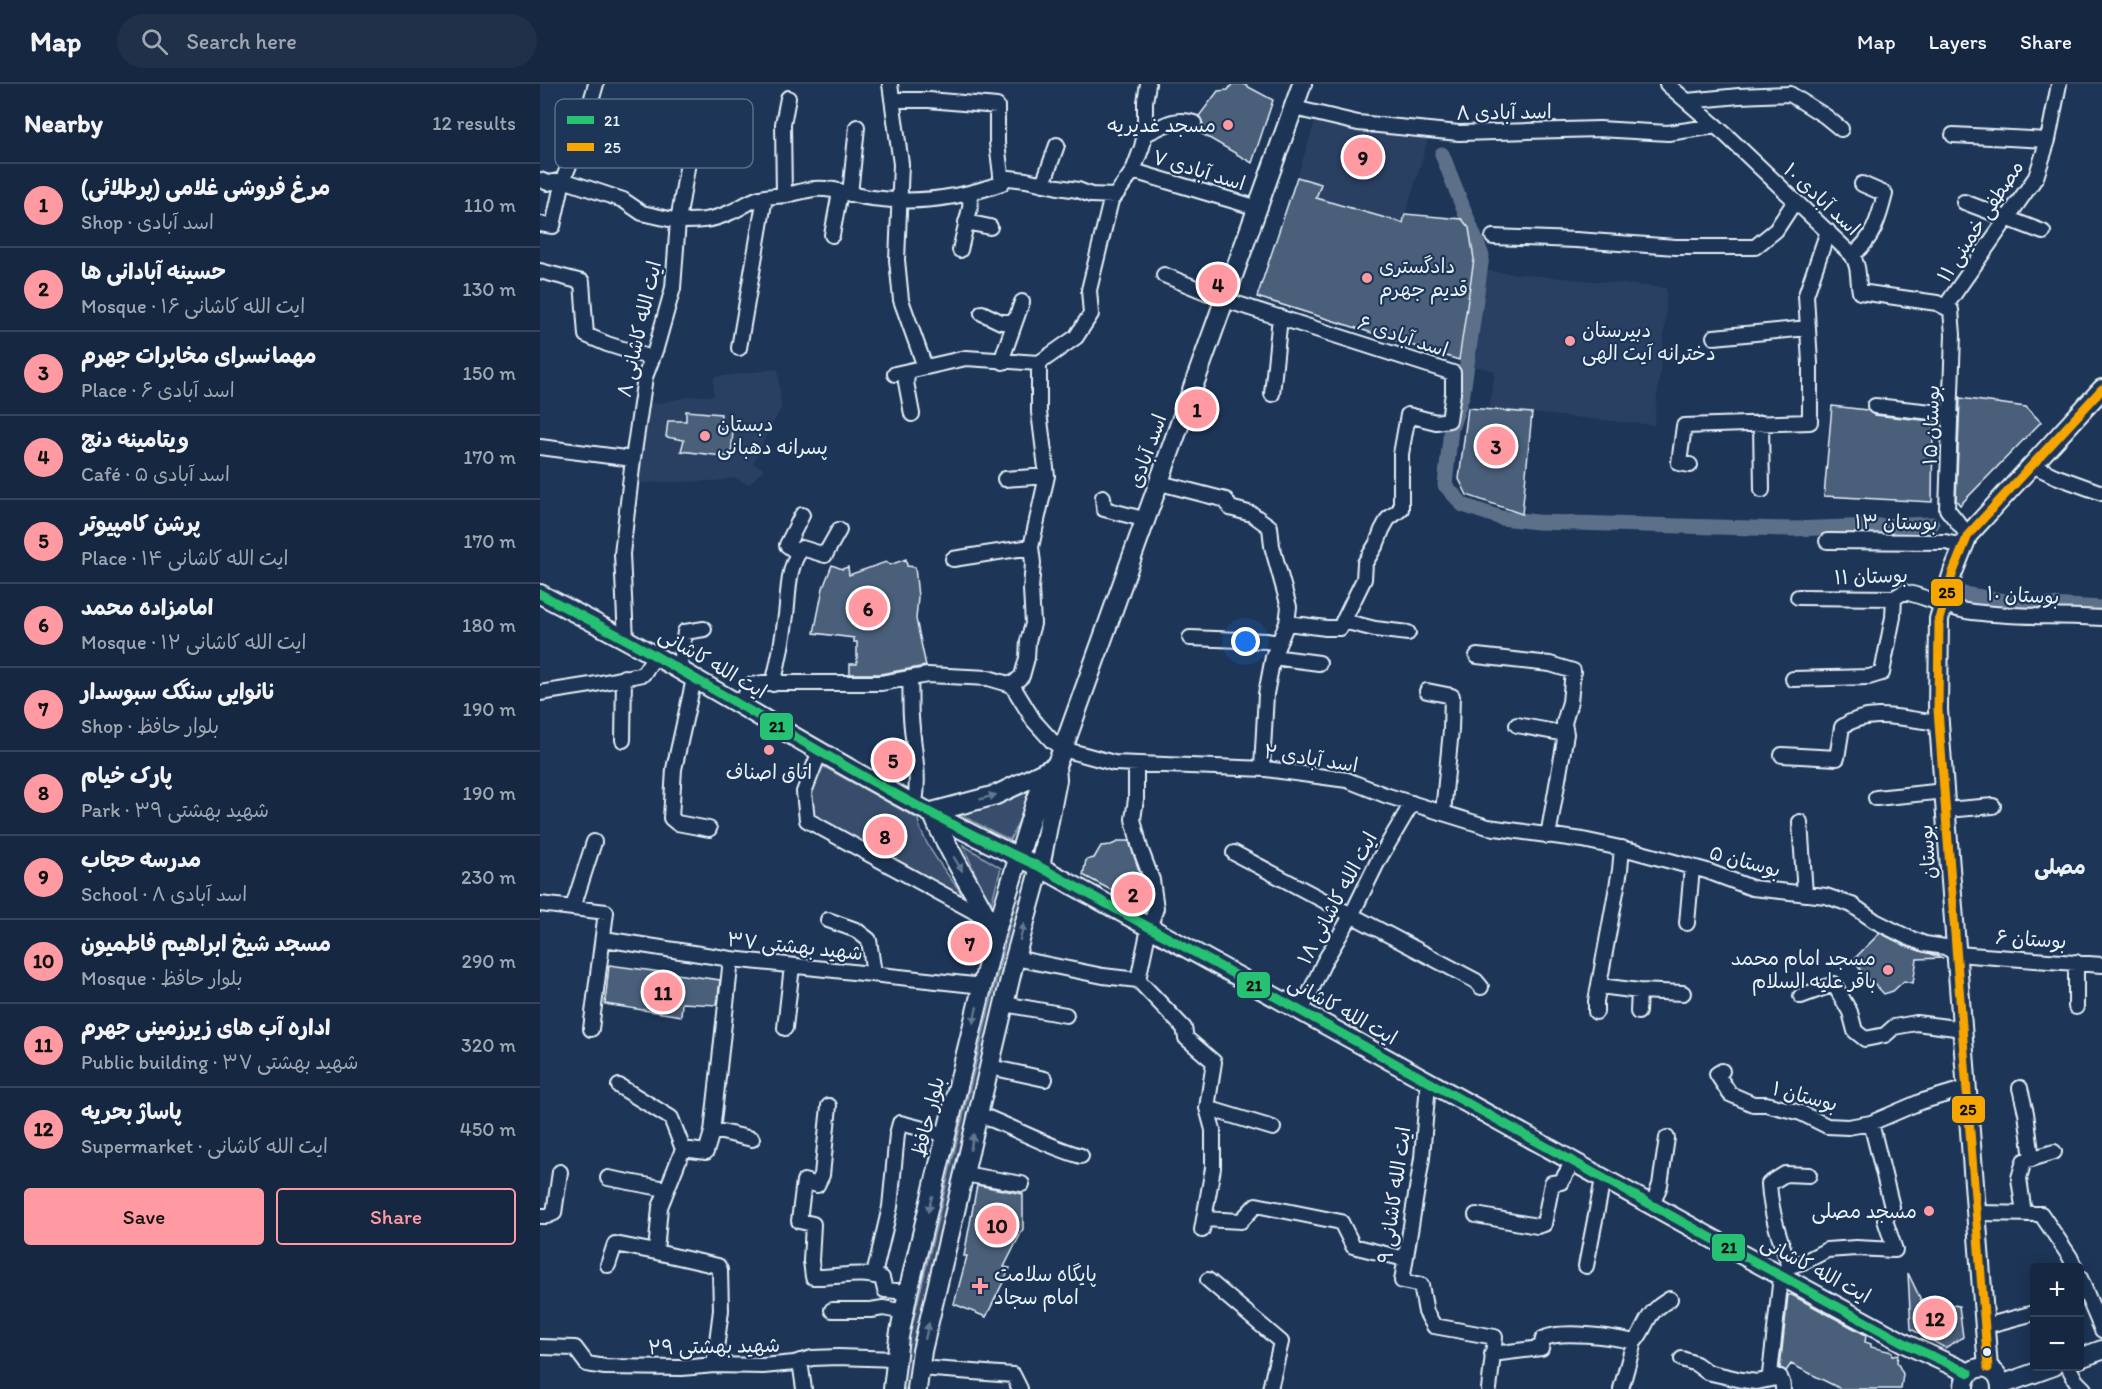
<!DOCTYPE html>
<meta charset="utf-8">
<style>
:root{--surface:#162841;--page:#1f3048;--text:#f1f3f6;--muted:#9ea6b1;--line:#35445a;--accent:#ff9aa2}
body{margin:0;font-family:Itim,"Playpen Sans Arabic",sans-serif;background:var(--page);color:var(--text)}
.controls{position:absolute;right:18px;bottom:18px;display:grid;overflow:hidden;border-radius:6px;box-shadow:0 3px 15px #0003}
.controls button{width:54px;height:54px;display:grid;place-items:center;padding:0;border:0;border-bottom:2px solid var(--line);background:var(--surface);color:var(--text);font:30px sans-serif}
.you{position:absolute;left:706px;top:558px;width:21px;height:21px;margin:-15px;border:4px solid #fff;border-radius:50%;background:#1a73e8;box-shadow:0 0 0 9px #1a73e833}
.badge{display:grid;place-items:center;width:39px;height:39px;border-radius:50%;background:var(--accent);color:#111;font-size:20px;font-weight:700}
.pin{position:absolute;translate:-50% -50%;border:3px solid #fff;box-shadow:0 2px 6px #0006}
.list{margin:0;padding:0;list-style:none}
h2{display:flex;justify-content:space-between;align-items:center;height:78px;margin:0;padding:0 24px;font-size:26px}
h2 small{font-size:20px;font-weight:400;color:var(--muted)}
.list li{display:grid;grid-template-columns:39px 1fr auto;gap:18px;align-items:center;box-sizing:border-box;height:84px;padding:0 24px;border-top:2px solid var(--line)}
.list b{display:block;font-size:22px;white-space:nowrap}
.list p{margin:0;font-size:20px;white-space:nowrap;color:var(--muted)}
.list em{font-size:20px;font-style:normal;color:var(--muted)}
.actions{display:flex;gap:12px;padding:18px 24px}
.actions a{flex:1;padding:14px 0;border:2px solid var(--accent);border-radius:6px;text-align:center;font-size:21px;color:var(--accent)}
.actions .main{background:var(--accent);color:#111}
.icon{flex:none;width:33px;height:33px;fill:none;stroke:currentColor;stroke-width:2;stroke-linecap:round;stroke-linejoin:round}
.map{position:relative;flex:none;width:1562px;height:1305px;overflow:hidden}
header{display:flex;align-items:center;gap:36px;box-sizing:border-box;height:84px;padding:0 30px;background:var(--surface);border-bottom:2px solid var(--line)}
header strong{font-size:28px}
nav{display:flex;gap:33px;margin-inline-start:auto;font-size:21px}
.search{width:420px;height:54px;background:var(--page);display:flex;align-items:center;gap:15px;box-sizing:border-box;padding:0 21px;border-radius:33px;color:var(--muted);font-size:22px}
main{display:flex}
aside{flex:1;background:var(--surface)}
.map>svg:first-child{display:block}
</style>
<header>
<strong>Map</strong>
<div class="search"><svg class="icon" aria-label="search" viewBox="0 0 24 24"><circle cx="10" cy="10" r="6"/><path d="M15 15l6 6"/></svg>Search here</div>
<nav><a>Map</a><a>Layers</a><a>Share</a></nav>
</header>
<main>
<aside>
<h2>Nearby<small>12 results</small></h2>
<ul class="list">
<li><span class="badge">1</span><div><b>(مرغ فروشی غلامی (پرطلائی</b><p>Shop · اسد آبادی</p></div><em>110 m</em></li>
<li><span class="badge">2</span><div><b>حسینه آبادانی ها</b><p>Mosque · ایت الله کاشانی ۱۶</p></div><em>130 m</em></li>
<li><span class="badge">3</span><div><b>مهمانسرای مخابرات جهرم</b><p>Place · اسد آبادی ۶</p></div><em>150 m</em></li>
<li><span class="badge">4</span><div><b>ویتامینه دنج</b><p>Café · اسد آبادی ۵</p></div><em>170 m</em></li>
<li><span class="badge">5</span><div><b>پرشن کامپیوتر</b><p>Place · ایت الله کاشانی ۱۴</p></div><em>170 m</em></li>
<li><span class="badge">6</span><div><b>امامزاده محمد</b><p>Mosque · ایت الله کاشانی ۱۲</p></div><em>180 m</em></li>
<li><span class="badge">7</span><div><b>نانوایی سنگک سبوسدار</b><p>Shop · بلوار حافظ</p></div><em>190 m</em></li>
<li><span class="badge">8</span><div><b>پارک خیام</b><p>Park · شهید بهشتی ۳۹</p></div><em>190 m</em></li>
<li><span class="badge">9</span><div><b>مدرسه حجاب</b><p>School · اسد آبادی ۸</p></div><em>230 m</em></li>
<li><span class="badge">10</span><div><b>مسجد شیخ ابراهیم فاطمیون</b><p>Mosque · بلوار حافظ</p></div><em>290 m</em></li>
<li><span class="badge">11</span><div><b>اداره آب های زیرزمینی جهرم</b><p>Public building · شهید بهشتی ۳۷</p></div><em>320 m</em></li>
<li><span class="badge">12</span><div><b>پاساژ بحریه</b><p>Supermarket · ایت الله کاشانی</p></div><em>450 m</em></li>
</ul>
<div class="actions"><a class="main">Save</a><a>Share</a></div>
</aside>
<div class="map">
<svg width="1562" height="1305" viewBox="0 0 1562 1305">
<rect width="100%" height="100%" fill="#1d3557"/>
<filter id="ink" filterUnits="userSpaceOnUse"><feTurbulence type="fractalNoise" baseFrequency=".0167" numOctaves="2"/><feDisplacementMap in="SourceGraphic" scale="12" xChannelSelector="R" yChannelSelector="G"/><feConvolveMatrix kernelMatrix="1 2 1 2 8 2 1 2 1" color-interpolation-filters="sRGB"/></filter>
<g filter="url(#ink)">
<path fill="#2a4162" d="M776 35 889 52 863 139 776 114 780 100 757 93Z
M947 187 1126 204V233L1114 341 949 325 955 287 934 282Z
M238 285 241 324 213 379 224 385 209 400 195 394 174 397 97 399 108 318 115 320 153 312H173L174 293Z"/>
<path fill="#374d6c" stroke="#909fb2" stroke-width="1.5" d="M279 680 378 735C381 757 406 789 420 807V814L271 734 268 707Z
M493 706 470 756 416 729 456 721Z
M423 761 461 784 450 824Z
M476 814 481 816 371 1279 369 1305H361L363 1278Z"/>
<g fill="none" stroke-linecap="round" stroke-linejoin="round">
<path stroke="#5d7089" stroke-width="15" d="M902 70 942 172 923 309 911 345 905 401 923 421 961 434 997 438 1251 445 1392 440
M1423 510 1477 519 1562 524"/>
</g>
<path fill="#495e7a" stroke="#e8f1f8" stroke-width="1.5" d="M692 0H703L733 16 712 79 657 47 663 40 659 32 678 7 688 6Z
M757 93 781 100 776 114 863 139 865 130 922 135 929 144 934 175 919 276 717 213Z
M1420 314 1486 323 1501 338 1420 421 1416 416Z
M1292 322 1327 326 1334 331 1393 337 1392 418 1284 412Z
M928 324 992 329 982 430 927 411 919 395Z
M146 327 181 330 179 344 193 346 191 373 141 367 144 356 126 353 128 337H146Z
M366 475 367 482 375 483 378 513 376 535 386 582 340 590H310V580H317V558H314V554L274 549 283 504 292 481 302 485 308 483 309 491 346 478 350 481Z
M340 666 366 672 367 683 358 690 339 681Z
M580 757H589L603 798 606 825 543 791 546 776 554 774 561 762 571 761Z
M1340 849 1366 862 1403 874 1377 875 1373 899 1364 897 1353 907 1344 910 1331 896 1329 897 1313 876Z
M69 881 180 896 177 921 142 919 141 932 65 920Z
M437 1101 483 1110V1145L464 1183 470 1184 446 1233 414 1220 427 1172H424Z
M1368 1189 1381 1216 1419 1222 1423 1253 1405 1264 1371 1245Z
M1248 1211H1252L1326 1251 1325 1258 1331 1260V1263L1352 1268V1272L1358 1271 1357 1278 1363 1290 1361 1305H1301L1251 1280 1246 1287 1240 1284Z"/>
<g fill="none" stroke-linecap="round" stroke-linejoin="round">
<defs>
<path id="minor" d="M350 0 361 80 357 176 361 216 385 283
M1127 0 1186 51 1312 171C1320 184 1317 193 1320 208L1397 219 1411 226 1413 251 1407 425 1428 451
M1147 17 1199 12 1250 10 1285 32 1301 45
M754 24 818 39 919 49 1059 45 1128 49 1176 42
M605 50C624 42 633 33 654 39
M1413 51 1508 56
M593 87 718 124
M461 93 486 96 518 103 538 106 551 111 575 112 593 87 602 63 605 50V18L608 0
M0 96 8 99 23 96 83 116 102 129 138 137 155 37
M503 100 517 61
M310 110 317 43
M244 111 243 40 248 14
M1424 118 1503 148
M426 138 450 143
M0 140 13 142 23 96 41 52 56 0
M292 151 300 108
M953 153 1036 156 1136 163H1215L1236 146 1255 117
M420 166 430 124 431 109
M1312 171C1333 156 1339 134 1345 110L1322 100
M0 187 42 198 46 251 67 260 111 274
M624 191 685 216 913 289V309L909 336 896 338 868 331 861 370V425L848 435 842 446 837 459 825 479 824 495 800 544H786L747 539
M1405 223 1496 93 1508 56 1519 0
M442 229 461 238H475
M1174 253 1268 244
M199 264 225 113
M463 278 464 269 482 218
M368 288 366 298 372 330
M355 290 426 274 499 279 536 253 551 230 549 206 572 112
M732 310 740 233
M1335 322 1411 330
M1221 339 1222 406
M0 363 93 375
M1150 381 1139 379 1144 342 1270 338V279L1266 211 1288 147
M1492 381 1515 392 1562 409
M465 395 507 392
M620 399 686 416 690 424 712 430 730 443 732 462 749 523 747 539 733 573 726 610 722 684
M563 413 564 425 607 436
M1287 457 1405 458 1424 462
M258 469 247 461 262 431
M413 475 491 463
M1258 513 1354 514 1364 508C1385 512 1404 523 1426 527 1471 534 1517 531 1562 534
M803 537 835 545 868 549
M650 554 726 557 739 559
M86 556 82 470 93 375 105 293 116 264 133 204 138 137C159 137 172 137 191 128 201 124 209 117 220 114 228 112 238 112 247 111 256 109 265 106 274 105 294 103 312 112 332 114 376 120 421 114 462 99L457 59V22L389 16H352
M937 572 1010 580 1033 587 1030 618 1024 639 1026 650
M733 573 779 579
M139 586 145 548 164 545
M154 595 134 685 131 734 137 739 169 745
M370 595C371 608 370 621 371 633 373 663 380 690 375 719
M1253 595 1329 593 1342 589 1353 533 1354 514
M233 600C239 577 243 554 246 531 249 508 247 483 262 464L285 471 299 446
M472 601 482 592 487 574 488 557 493 540 491 505 493 479 491 463 507 392 499 328V279
M887 607 912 612 911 646 903 729
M0 609 51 601 103 590 115 572
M200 621 211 601 224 599H341L388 591 448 594 472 601 494 637 512 657 523 665 574 679 726 685 807 696 845 711 948 743 1043 756 1094 767 1167 787 1212 804 1286 812 1312 821 1335 837 1369 854 1385 860 1405 863 1417 870 1562 881
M977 641 1026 650 1008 752
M83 656 84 593
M280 667 264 708 267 736 448 835
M1242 671 1297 674 1302 643C1329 623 1368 636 1399 639
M596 681V715L593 735 600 764 612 796 616 824 609 844 598 896
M1336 714 1405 707
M1406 726 1453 722
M1260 738 1265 810
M694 769 936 897 941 903
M0 820 66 828 51 945
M33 823 54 758
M288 836 316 846 329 856 334 890
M1147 839 1152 784
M64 855 191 875 443 902
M475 874 563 892 598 896 644 944 646 954 674 978 667 1024 673 1046V1084L662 1146
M1536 878V923
M1060 902 1099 907 1143 909
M1261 912 1294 900 1310 928 1315 947 1325 955 1345 951 1354 943 1376 939 1423 945
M464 920 526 931
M761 928 784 878 811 832 838 777 872 719
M1056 928V917L1080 786 1082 764
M1098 928 1099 907
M245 944 252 882
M450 983 505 995
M1182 987 1177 990 1190 1010 1213 1020H1226L1261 1029 1287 1042 1308 1043 1331 1039 1380 1018 1427 1004
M888 999 882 1074 862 1197 881 1201 886 1228 894 1242 955 1253 949 1305
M79 1002 131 1034 143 1065
M1480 1004 1486 1029 1492 1075
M289 1022 282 1091 277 1101 264 1097 259 1137 273 1140 271 1177 273 1193C297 1194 319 1186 342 1194L345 1206 368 1208
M667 1024 733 1044
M438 1030C473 1043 506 1062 541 1072
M172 1048H182L212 1055
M424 1090 482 1100
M68 1094 126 1105
M1112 1122 1120 1101 1127 1054
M1437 1129 1501 1130 1530 1173 1535 1184
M1484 1130 1479 1094 1484 1077 1514 1068
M936 1131 997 1142 1004 1140 1012 1099 1021 1098 1033 1078
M0 1132H7L14 1129 20 1088
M664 1135 701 1137 716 1121 801 1138 813 1162 865 1175
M68 1181 75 1160 116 1168
M1046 1182 1063 1095
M1250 1182 1266 1177 1287 1166 1316 1164 1355 1166 1345 1136 1352 1123 1331 1039
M334 1191 350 1123 357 1050 360 1039 407 1051
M1540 1194 1562 1246
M668 1196 741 1258 730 1305
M292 1226H331L343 1224 365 1228
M1445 1242 1494 1229
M1094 1258C1102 1250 1104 1241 1110 1232 1115 1224 1122 1220 1130 1215
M0 1263 35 1264 47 1280 65 1283 142 1284 174 1281 223 1282 254 1279 272 1274 298 1273 356 1275
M952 1270 1001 1264 1003 1255C1019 1245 1075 1253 1094 1258L1081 1305
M1142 1275 1156 1280 1167 1288 1202 1296 1217 1298 1240 1293
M260 1277 264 1305
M174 1281 181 1226 180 1186 178 1182 116 1168 120 1123 143 1065 166 1068 172 1048 191 875
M1528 1282 1536 1297 1544 1305
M380 1284 473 1291 480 1305
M1243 1305C1243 1294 1239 1293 1230 1290L1241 1192 1250 1182C1239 1155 1231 1130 1229 1100L1245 1090 1269 1091"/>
<path id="major" d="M0 510C35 529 70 546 105 566 235 640 363 721 500 783L1175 1156 1368 1261 1429 1289
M455 850C436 808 408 770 392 728L456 711 512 684
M1540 1274 1562 1266
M1448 1284 1398 626 1399 535 1413 488 1428 451 1562 305
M1461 1301 1514 1282
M353 1305 359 1253 368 1208 455 850 495 720 505 692 516 681 523 665 762 0
M377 1305 382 1267 475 874 500 783 517 696 516 681
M1424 1305C1423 1277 1461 1276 1461 1305"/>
</defs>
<use href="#minor" stroke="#e8f1f8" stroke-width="18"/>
<use href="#major" stroke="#e8f1f8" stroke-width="22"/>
<use href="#minor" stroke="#1d3557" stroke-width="14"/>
<use href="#major" stroke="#1d3557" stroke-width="18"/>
<defs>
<path id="bus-1" d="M0 510C35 529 70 546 105 566 235 640 363 721 500 783L1175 1156 1368 1261 1429 1289"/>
<path id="bus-2" d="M1448 1284 1398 626 1399 535 1413 488 1428 451 1562 305"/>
</defs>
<use href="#bus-1" stroke="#1d3557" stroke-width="14"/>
<use href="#bus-2" stroke="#1d3557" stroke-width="14"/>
<use href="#bus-1" stroke="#26c172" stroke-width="9"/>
<use href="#bus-2" stroke="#f7a600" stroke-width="9"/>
</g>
<defs><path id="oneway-solid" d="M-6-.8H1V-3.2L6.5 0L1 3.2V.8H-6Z" transform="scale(1.5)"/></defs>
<g fill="#64778f">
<use href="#oneway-solid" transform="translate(448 713) rotate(-17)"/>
<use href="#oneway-solid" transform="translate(418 780) rotate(59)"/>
<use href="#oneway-solid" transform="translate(482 848) rotate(-75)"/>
<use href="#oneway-solid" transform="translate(435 931) rotate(103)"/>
<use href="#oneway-solid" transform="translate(432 1058) rotate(-77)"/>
<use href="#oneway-solid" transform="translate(390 1120) rotate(104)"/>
<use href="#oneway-solid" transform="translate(387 1247) rotate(-77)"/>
</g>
</g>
<g fill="#ff9aa2" stroke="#1d3557" stroke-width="2">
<circle cx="688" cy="41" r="6"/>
<circle cx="827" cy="194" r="6"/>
<circle cx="1030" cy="257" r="6"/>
<circle cx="165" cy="352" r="6"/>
<circle cx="229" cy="666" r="6"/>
<circle cx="1348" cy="886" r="6"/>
<circle cx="1389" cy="1127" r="6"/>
<path d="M437 1193h6v6h6v6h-6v6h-6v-6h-6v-6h6z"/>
</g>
<circle fill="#e8f1f8" stroke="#1d3557" stroke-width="2" cx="1447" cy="1268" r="5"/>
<g text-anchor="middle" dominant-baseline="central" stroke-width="4.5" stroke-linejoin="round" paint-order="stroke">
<g font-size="20" fill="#e8f1f8" stroke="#1d3557">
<text transform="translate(964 28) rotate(-1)">اسد آبادی ۸</text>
<text transform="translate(659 86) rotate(17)">اسد آبادی ۷</text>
<text transform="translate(1282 115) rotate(43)">اسد آبادی ۱۰</text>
<text transform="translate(1440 137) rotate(-57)">مصطفی خمینی ۱۱</text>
<text transform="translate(99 245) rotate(-77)">ایت الله کاشانی ۸</text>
<text transform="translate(863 252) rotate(18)">اسد آبادی ۶</text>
<text transform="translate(1391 341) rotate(-88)">بوستان ۱۵</text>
<text transform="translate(607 367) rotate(-70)">اسد آبادی</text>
<text transform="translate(1356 438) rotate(1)">بوستان ۱۳</text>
<text transform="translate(1331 492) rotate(-2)">بوستان ۱۱</text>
<text transform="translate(1483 511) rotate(3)">بوستان ۱۰</text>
<text transform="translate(173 579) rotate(30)">ایت الله کاشانی</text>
<text transform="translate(771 674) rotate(9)">اسد آبادی ۲</text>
<text transform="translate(1387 768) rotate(-94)">بوستان</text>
<text transform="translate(1205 777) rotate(15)">بوستان ۵</text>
<text transform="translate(797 814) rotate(-62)">ایت الله کاشانی ۱۸</text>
<text transform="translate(1491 855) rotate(4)">بوستان ۶</text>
<text transform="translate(255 862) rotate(6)">شهید بهشتی ۳۷</text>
<text transform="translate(803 926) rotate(29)">ایت الله کاشانی</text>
<text transform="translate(1265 1012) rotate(15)">بوستان ۱</text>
<text transform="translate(388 1033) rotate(-76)">بلوار حافظ</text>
<text transform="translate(854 1111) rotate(-82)">ایت الله کاشانی ۹</text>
<text transform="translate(1276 1185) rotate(28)">ایت الله کاشانی</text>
<text transform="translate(174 1262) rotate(-1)">شهید بهشتی ۲۹</text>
</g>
<g font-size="20" fill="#e8f1f8" stroke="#1d3557" text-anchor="start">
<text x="676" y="41" text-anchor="end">مسجد غدیریه</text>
<text x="839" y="182">دادگستری<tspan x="839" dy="23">قدیم جهرم</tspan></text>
<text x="1042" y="246">دبیرستان<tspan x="1042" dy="23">دخترانه آیت الهی</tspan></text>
<text x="177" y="340">دبستان<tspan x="177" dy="23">پسرانه دهبانی</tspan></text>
<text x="229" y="688" text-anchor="middle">اتاق اصناف</text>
<text x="1336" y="874" text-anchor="end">مسجد امام محمد<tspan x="1336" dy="23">باقر علیه السلام</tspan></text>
<text x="1377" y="1127" text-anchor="end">مسجد مصلی</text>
<text x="454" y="1190">پایگاه سلامت<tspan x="454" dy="23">امام سجاد</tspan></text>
</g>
<g font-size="21" font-weight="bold" fill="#e8f1f8" stroke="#1d3557">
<text x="1520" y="782">مصلی</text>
</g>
</g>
<rect x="15" y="15" width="198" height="69" rx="9" fill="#1d3557" stroke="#5a6d87" stroke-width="1.5"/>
<rect x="27" y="32" width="27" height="8" fill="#26c172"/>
<rect x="27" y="59" width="27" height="8" fill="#f7a600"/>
<g font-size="16" fill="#e8f1f8">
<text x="64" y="42">21</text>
<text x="64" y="69">25</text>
</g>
<g stroke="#1d3557" stroke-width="2">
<rect x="1390" y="494" width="34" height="29" rx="6" fill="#f7a600"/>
<rect x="219" y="628" width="35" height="29" rx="6" fill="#26c172"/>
<rect x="696" y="887" width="35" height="28" rx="6" fill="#26c172"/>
<rect x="1411" y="1011" width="35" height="29" rx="6" fill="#f7a600"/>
<rect x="1171" y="1149" width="35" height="29" rx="6" fill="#26c172"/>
</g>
<g font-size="16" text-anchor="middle" font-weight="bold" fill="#111">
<text x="1407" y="514">25</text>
<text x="237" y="648">21</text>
<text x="714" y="907">21</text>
<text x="1428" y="1031">25</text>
<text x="1189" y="1169">21</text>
</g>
</svg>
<div class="controls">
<button>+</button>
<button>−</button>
</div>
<div class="you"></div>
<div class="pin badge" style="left:657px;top:325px">1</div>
<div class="pin badge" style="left:593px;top:810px">2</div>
<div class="pin badge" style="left:956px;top:362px">3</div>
<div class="pin badge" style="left:678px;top:200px">4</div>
<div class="pin badge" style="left:353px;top:676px">5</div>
<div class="pin badge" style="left:328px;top:524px">6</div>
<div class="pin badge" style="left:430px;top:859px">7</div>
<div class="pin badge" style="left:345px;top:752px">8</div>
<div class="pin badge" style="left:823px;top:73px">9</div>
<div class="pin badge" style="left:457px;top:1141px">10</div>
<div class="pin badge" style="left:123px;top:908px">11</div>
<div class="pin badge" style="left:1395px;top:1234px">12</div>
</div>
</main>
